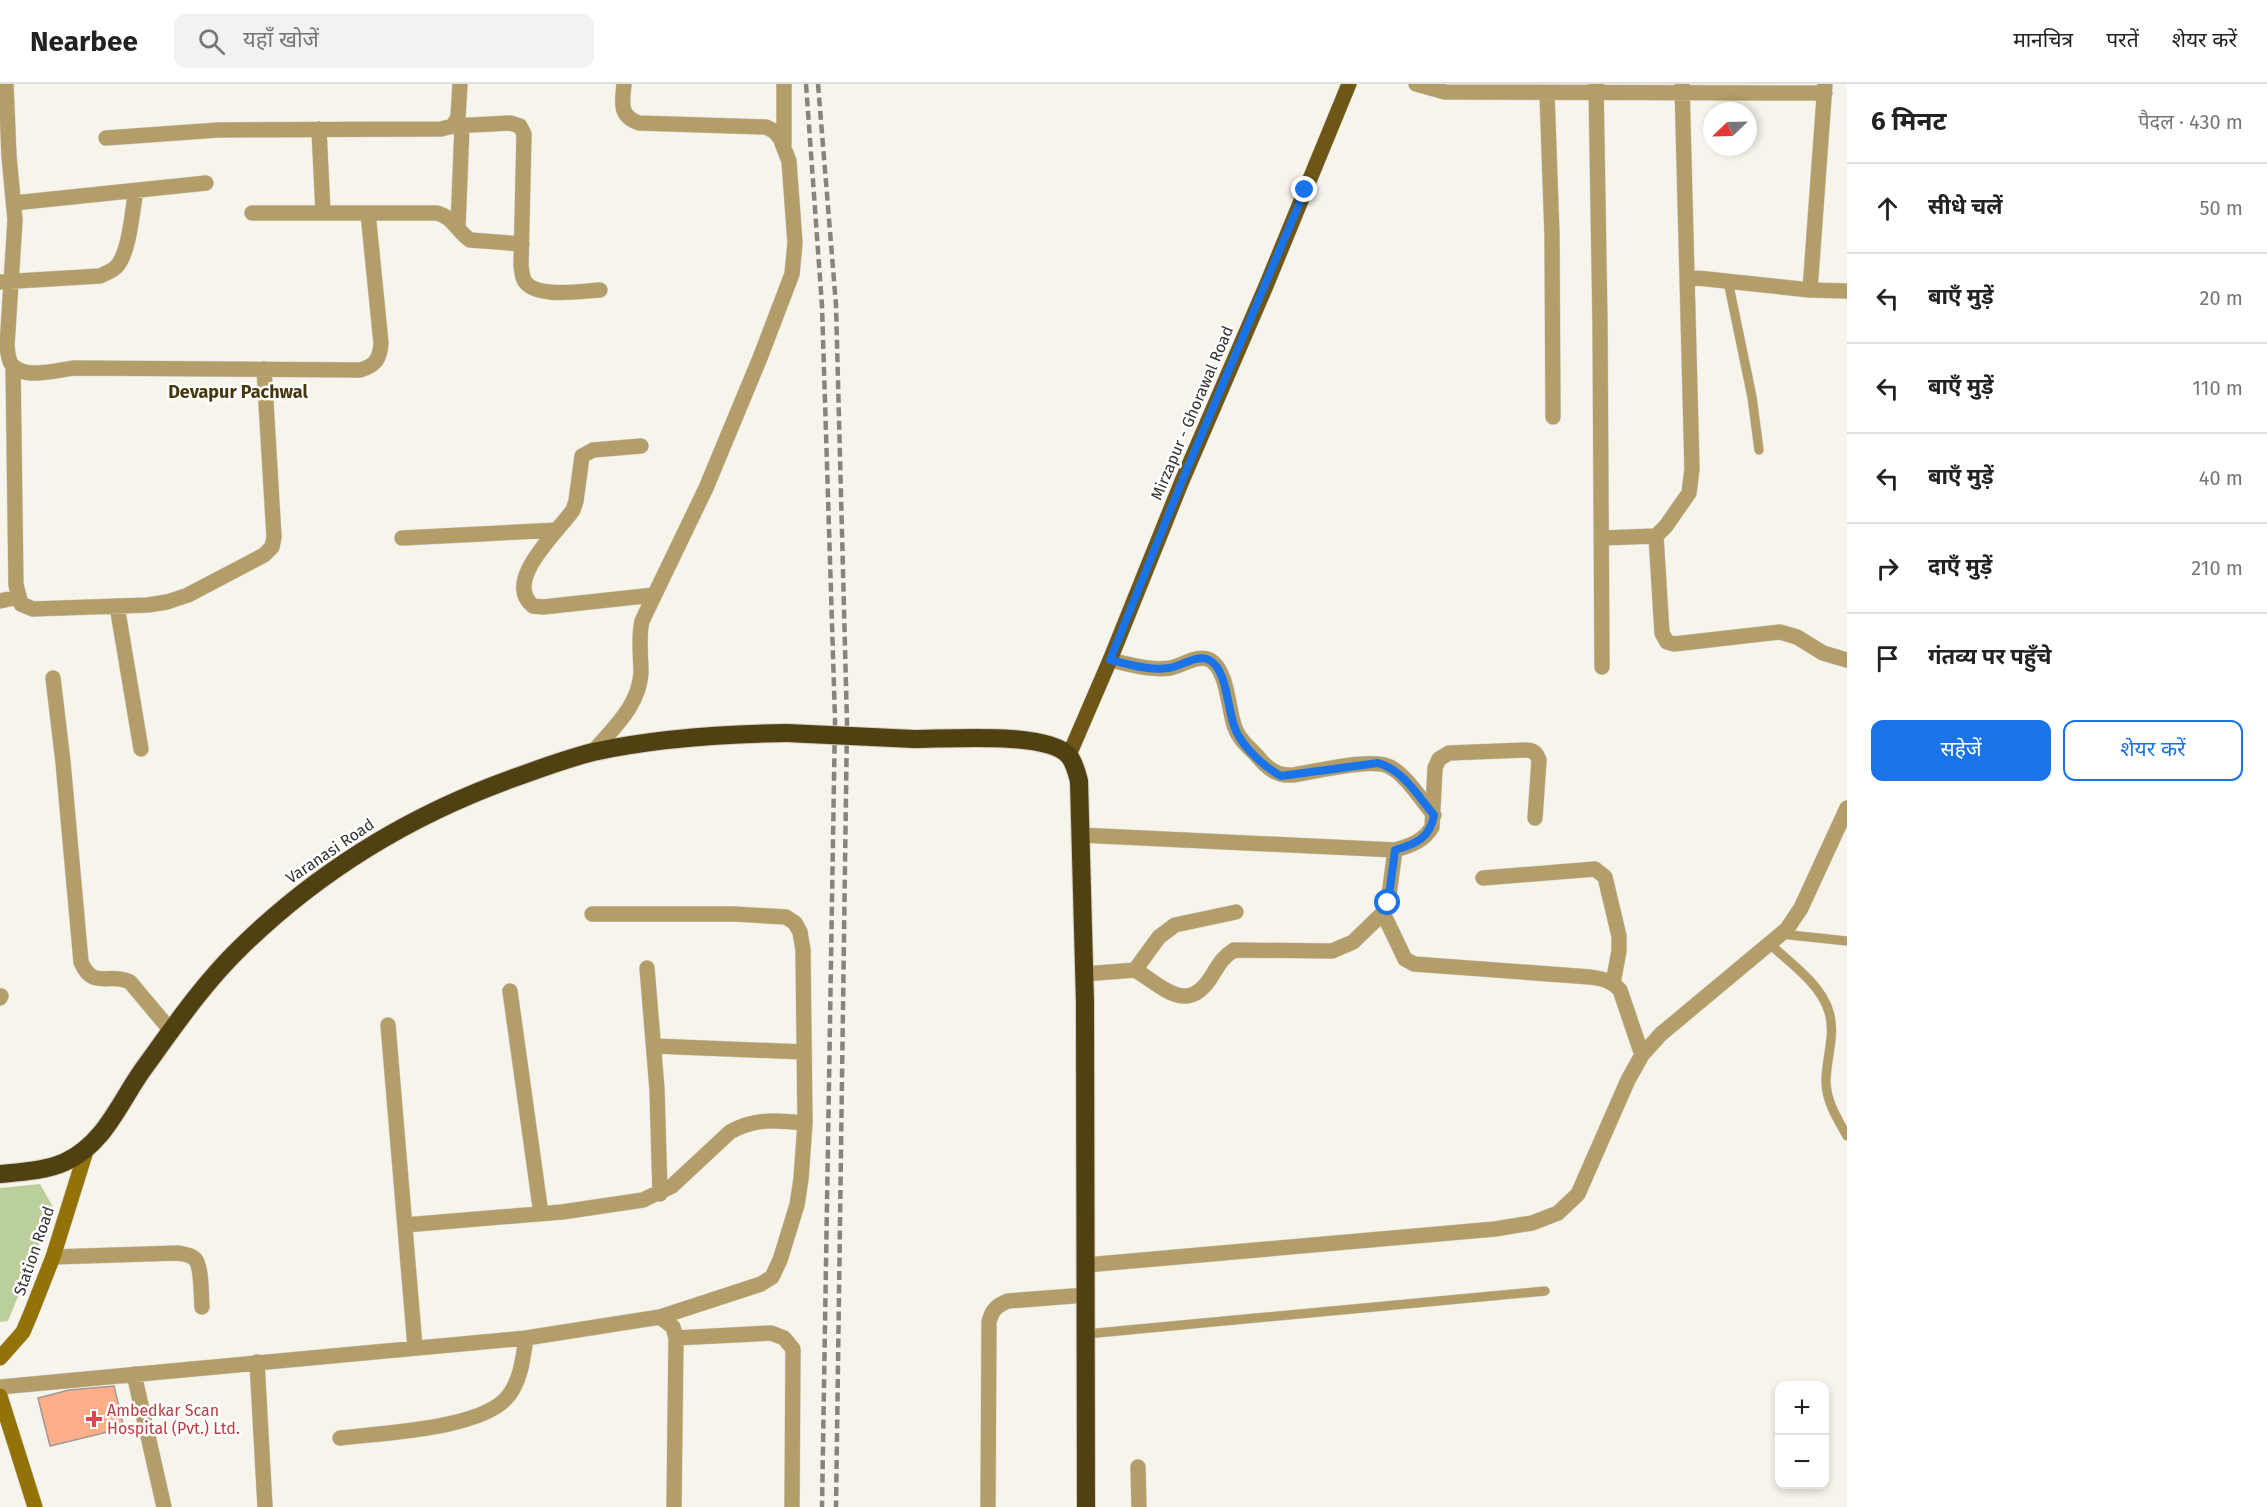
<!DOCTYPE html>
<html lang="hi">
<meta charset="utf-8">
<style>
:root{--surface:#fff;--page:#f2f2f2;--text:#222;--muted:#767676;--line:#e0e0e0;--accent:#1a73e8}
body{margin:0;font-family:"Fira Sans","Noto Sans Devanagari",sans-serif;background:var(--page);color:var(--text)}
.controls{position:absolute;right:18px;bottom:18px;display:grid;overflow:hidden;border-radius:12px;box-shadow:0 3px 9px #0003}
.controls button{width:54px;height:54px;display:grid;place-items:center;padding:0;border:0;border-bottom:2px solid var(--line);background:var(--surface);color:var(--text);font:30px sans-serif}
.compass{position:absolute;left:1703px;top:18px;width:54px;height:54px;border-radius:50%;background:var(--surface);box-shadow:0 3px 9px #0003;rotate:247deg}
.stop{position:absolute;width:18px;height:18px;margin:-14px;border:4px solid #1a73e8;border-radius:50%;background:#fff}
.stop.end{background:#1a73e8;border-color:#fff;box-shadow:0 2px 6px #0008}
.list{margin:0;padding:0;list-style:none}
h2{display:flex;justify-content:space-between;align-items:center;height:78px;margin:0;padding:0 24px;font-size:26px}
h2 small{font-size:20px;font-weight:400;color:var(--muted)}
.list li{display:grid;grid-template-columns:39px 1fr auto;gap:18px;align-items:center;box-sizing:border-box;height:90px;padding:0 24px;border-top:2px solid var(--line)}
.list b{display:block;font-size:22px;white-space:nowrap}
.list em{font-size:20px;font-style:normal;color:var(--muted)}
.actions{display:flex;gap:12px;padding:18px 24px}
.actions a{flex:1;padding:14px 0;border:2px solid var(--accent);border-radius:12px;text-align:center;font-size:21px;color:var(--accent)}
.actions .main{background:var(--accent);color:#fff}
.icon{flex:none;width:33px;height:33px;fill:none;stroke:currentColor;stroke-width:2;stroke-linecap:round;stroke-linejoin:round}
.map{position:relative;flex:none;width:1847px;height:1423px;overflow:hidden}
header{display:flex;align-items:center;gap:36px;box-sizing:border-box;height:84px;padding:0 30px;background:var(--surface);border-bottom:2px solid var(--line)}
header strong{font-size:28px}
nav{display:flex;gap:33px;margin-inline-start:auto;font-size:21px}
.search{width:420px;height:54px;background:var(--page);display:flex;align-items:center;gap:15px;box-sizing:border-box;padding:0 21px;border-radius:12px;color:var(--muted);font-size:22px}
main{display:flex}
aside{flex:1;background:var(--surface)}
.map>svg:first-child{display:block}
</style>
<header>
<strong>Nearbee</strong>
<div class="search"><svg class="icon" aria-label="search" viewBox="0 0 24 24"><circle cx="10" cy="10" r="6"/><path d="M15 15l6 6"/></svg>यहाँ खोजें</div>
<nav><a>मानचित्र</a><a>परतें</a><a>शेयर करें</a></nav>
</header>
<main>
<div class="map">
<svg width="1847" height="1423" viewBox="0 0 1847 1423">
<rect width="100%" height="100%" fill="#f7f4eb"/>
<path fill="#bbcf9b" d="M40 1100 54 1125 8 1237 0 1238V1104Z"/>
<path fill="#ffae8a" stroke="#a19894" stroke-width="1.5" d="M114 1302 124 1344 50 1362 38 1314 69 1306Z"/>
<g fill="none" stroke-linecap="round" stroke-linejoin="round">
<defs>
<path id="lane" d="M1728 197 1752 313 1759 366
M1781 850 1847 857
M1770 860C1790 879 1821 900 1829 928 1836 951 1826 974 1826 997 1826 1017 1837 1034 1847 1052
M1086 1250 1545 1207"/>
<path id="street" d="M6 0 9 72 15 136 7 262C8 269 8 276 12 281 25 296 58 286 74 284L360 286C375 282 380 275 381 259L368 129
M784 0V61
M1416 0 1445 8 1825 9
M1596 0 1600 239 1602 583
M1547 9 1552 151 1553 333
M453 42 510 39 520 42 524 50 521 182C522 186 522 192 524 196 534 215 581 207 600 206
M319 45 323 129
M106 54 218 46 441 45 453 42 458 33 460 0
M14 119 206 99
M252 129H437C453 133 457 147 470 156L522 160
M458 143 462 42
M1688 193 1810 206 1847 207
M0 198 100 192C106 189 113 187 117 182 130 167 132 126 136 107
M1810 206 1825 0
M13 282 16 501 21 520 33 525 148 521 167 518 188 511 264 471 272 463 274 453 264 285
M641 362 593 366 582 372 576 417 573 426C558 448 502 497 533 522L543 523 654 511
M1656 452 1662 549 1667 558 1674 560 1780 548 1797 553 1823 569 1847 576
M402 454 557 446
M1602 454 1656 452 1666 442 1689 409 1692 385 1682 0
M0 517 19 513
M117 522 141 665
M1110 576C1129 580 1150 587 1170 584 1182 582 1197 570 1210 576 1228 586 1228 626 1235 644 1239 656 1250 664 1258 673 1268 685 1277 692 1293 691 1314 688 1373 673 1390 683 1406 691 1422 717 1434 731
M53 594 63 678 81 878C93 906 108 888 130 898L172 948
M593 668C613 644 639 622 641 589 641 572 638 554 642 537L706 404 760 274 792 190 795 159 789 77 780 54 774 47 766 43 639 39C619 32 622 19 624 0
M1080 751 1395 766C1410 762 1424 757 1432 743L1435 684 1439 675 1449 669 1525 666C1533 666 1536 668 1539 676L1535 734
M1483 794 1595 785 1605 793 1619 852V867L1613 899
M1383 829 1405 875 1414 880 1590 893C1603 895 1611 896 1620 906L1642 971
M592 830H734L786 833 795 839 800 848 803 866 805 1039 801 1095 797 1121 780 1176 772 1193 761 1200 660 1233
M647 884 657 1005 660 1110
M1135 886 1159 853 1175 841 1236 828
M1084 890 1135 886C1164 903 1188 933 1213 890 1219 880 1224 872 1234 866L1332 867 1353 858 1383 829 1388 819 1395 766
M510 907 541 1130
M0 914 1 912
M388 941 415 1263
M654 962 804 968
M405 1141 562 1128 643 1116 672 1102 730 1048C755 1034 777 1036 805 1039
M53 1173 177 1169C183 1170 190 1170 195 1175 202 1183 201 1212 202 1223
M1086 1181 1495 1145 1532 1139 1558 1129 1578 1110 1628 996 1642 971 1661 950 1787 845 1801 824 1847 724
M676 1254 771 1249 784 1254 793 1265 792 1423
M257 1278 265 1423
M134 1290 164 1423
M0 1303 526 1254 660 1233 673 1243 676 1254 674 1423
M340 1354C381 1349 485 1345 509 1311 521 1295 523 1274 526 1254
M1138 1383 1139 1423
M988 1423 989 1238C992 1226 996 1222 1008 1217L1086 1211"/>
<path id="secondary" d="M0 1274 23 1248 31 1229 53 1173 87 1064
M0 1312 35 1423"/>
<path id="primary" d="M1069 671 1110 576 1182 397 1266 202 1349 0"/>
<path id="highway" d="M914 655C947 655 1048 647 1069 672 1074 678 1077 689 1079 697L1085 919 1086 1423
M0 1090C21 1088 45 1087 65 1078 105 1060 120 1017 144 984 173 944 203 900 239 865 320 785 417 727 525 690 547 682 570 674 593 668 657 654 722 650 787 649"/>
</defs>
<use href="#lane" stroke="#d4d1c9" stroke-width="10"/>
<use href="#street" stroke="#d4d1c9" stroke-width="16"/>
<use href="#secondary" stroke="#d4d1c9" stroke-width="16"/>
<use href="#primary" stroke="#d4d1c9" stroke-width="16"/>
<use href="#highway" stroke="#d4d1c9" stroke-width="20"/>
<use href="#lane" stroke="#b39d68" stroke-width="9"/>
<use href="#street" stroke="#b39d68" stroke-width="15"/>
<use href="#secondary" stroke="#937208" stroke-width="15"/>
<use href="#primary" stroke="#6e5716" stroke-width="15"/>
<use href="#highway" stroke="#514011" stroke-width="18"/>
<path stroke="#85847e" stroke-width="4.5" stroke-dasharray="9 4.5" stroke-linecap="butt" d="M806 0 822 222 835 635 822 1423
M818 0 836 221 847 639 836 1423"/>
<defs>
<path id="highway-bridge" d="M787 649 914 655"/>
</defs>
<use href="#highway-bridge" stroke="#d4d1c9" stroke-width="20" stroke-linecap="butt"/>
<use href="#highway-bridge" stroke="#514011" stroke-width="18"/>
</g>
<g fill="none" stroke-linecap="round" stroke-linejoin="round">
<path stroke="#1a73e8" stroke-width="8" d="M1305 106 1182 397 1110 576C1129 580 1150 587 1169 584 1182 582 1197 570 1209 576 1228 585 1227 628 1236 647 1244 664 1264 683 1281 692L1378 679C1403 686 1418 712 1434 731 1430 754 1416 760 1395 766L1388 819"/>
</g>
<path fill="#e0444e" stroke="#fff" stroke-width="2" d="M91 1326h6v6h6v6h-6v6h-6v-6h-6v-6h6z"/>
<g text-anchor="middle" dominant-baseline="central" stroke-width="5" stroke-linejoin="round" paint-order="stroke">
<g font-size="16" fill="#353430" stroke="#fff">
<text transform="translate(1192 329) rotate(-67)">Mirzapur - Ghorawal Road</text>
<text transform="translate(330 767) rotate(-34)">Varanasi Road</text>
<text transform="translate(34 1167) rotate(-71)">Station Road</text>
</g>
<g font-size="16" fill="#be3a42" stroke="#fff" text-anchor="start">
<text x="107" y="1326">Ambedkar Scan<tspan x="107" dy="18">Hospital (Pvt.) Ltd.</tspan></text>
</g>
<g font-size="18" font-weight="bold" fill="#45370e" stroke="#fff">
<text x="238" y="308">Devapur Pachwal</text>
</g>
</g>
</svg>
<div class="controls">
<button>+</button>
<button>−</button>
</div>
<svg class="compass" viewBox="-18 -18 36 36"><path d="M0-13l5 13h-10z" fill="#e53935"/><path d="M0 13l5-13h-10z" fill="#767676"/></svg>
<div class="stop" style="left:1388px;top:819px"></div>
<div class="stop end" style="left:1305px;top:106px"></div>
</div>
<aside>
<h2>6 मिनट<small>पैदल · 430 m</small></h2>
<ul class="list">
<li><svg class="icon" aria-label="ahead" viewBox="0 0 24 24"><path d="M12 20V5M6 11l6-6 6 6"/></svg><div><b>सीधे चलें</b></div><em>50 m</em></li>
<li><svg class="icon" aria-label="left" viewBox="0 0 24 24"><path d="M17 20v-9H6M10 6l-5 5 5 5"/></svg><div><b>बाएँ मुड़ें</b></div><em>20 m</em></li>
<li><svg class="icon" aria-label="left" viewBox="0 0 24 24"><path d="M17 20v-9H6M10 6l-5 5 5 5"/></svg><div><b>बाएँ मुड़ें</b></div><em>110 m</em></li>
<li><svg class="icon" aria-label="left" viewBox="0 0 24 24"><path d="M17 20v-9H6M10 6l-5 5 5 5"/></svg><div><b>बाएँ मुड़ें</b></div><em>40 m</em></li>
<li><svg class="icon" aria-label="right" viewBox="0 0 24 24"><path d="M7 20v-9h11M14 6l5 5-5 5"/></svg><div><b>दाएँ मुड़ें</b></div><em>210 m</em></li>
<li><svg class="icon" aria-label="arrive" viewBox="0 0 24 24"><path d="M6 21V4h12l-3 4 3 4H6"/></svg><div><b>गंतव्य पर पहुँचे</b></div></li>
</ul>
<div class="actions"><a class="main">सहेजें</a><a>शेयर करें</a></div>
</aside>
</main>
